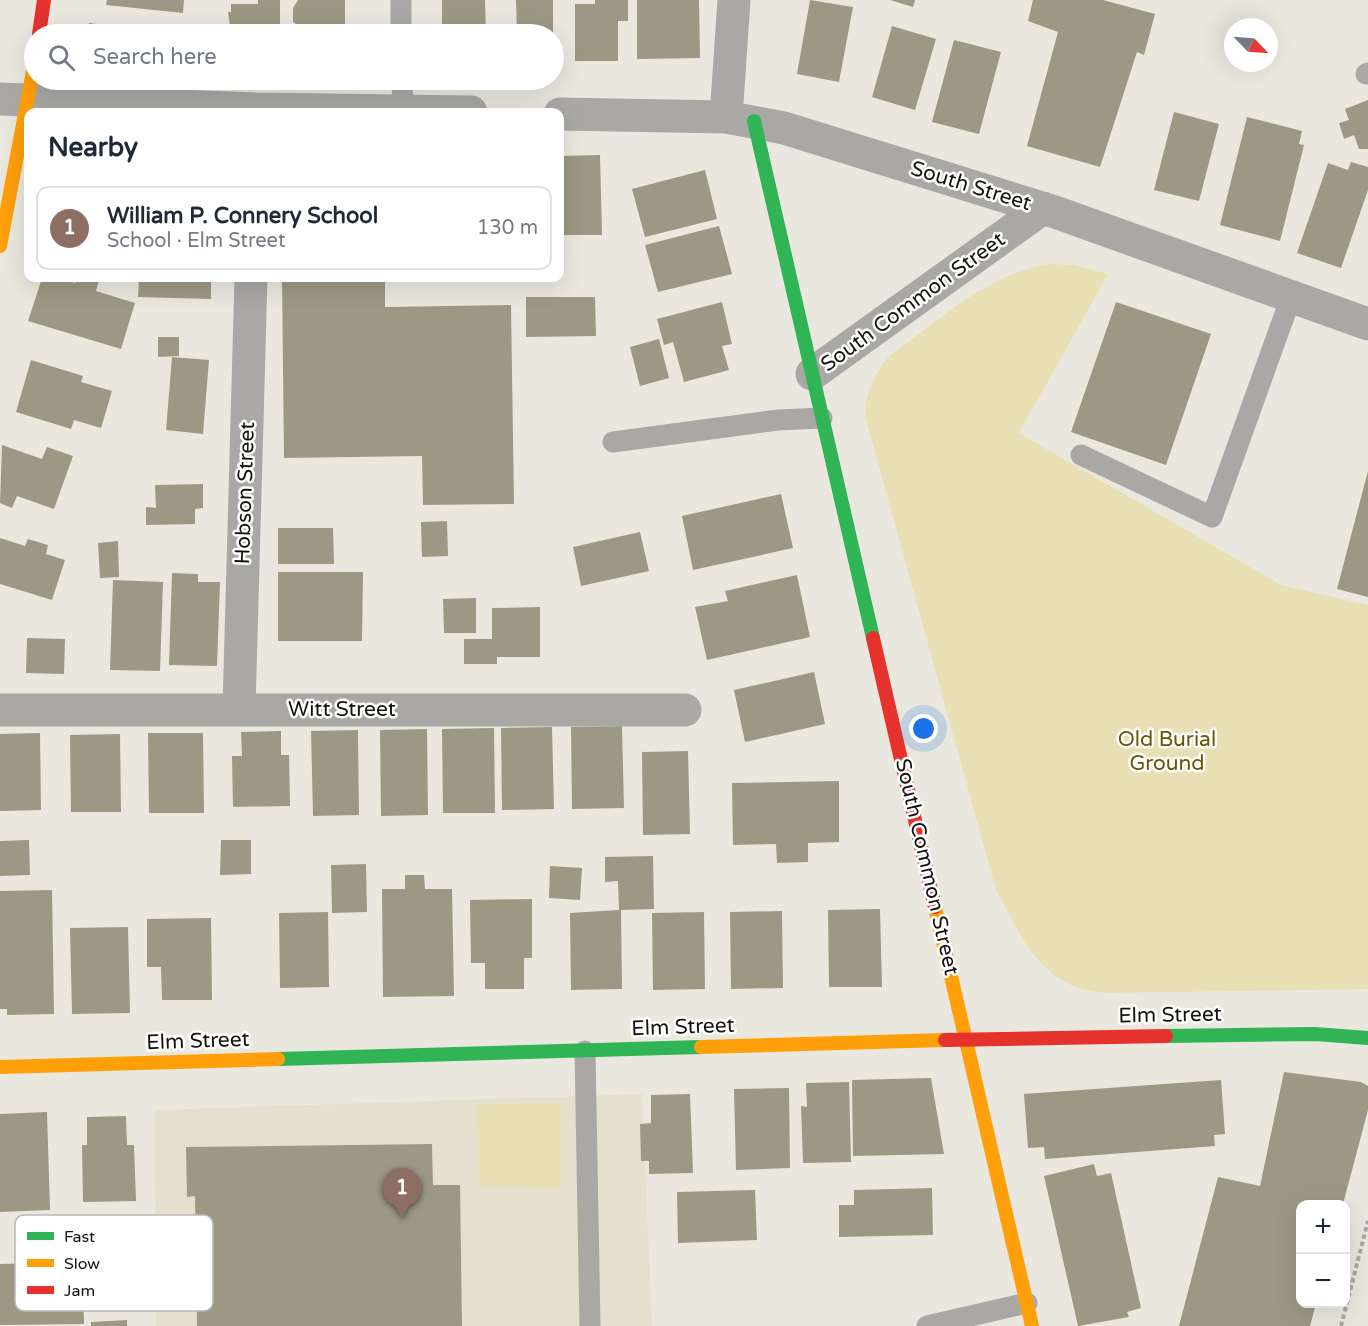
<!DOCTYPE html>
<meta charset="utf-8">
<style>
:root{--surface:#fff;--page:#f6f6f7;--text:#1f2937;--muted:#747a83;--line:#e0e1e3;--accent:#7c3aed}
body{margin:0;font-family:"Varela Round",sans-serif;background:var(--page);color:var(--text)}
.controls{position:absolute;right:18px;bottom:18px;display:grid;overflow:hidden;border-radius:12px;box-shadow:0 6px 24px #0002}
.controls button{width:54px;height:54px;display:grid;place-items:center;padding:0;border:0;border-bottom:2px solid var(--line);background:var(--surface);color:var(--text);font:30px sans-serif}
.compass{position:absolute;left:1224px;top:18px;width:54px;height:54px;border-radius:50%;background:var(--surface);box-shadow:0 6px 24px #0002;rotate:115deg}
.you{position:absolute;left:924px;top:729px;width:21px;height:21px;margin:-15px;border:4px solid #fff;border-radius:50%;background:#1a73e8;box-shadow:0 0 0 9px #1a73e833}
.badge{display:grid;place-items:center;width:39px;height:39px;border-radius:50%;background:var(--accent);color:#fff;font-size:20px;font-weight:700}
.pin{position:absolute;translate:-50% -50px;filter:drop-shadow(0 2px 3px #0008)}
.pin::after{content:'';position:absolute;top:32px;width:21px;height:18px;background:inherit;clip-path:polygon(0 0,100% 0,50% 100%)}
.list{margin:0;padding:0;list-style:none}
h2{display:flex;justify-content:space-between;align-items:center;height:78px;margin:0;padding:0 24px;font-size:26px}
h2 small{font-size:20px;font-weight:400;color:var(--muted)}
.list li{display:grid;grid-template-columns:39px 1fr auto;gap:18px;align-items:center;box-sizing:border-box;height:84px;margin:0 12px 12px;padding:0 12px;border:2px solid var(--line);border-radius:12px}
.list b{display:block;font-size:22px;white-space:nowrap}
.list p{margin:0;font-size:20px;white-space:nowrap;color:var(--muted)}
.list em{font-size:20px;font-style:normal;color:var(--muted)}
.icon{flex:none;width:33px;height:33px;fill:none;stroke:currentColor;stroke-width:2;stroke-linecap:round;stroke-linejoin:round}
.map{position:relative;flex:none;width:1368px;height:1326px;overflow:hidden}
.search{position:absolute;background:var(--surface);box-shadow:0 6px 24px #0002;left:24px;top:24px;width:540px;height:66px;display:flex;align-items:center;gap:15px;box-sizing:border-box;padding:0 21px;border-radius:33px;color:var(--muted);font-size:22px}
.panel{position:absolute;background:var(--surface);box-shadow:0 6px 24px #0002;left:24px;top:108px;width:540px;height:174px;border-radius:12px}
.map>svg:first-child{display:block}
</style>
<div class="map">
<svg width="1368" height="1326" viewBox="0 0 1368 1326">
<rect width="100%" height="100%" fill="#eae8de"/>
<path fill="#e4e0cd" d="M642 1094 652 1326H156L155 1110Z"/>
<path fill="#e9dfb5" d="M1052 264 1074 265 1108 274 1019 433 1281 585 1368 605V989L1105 993C1092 991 1077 989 1065 982 1030 963 1014 922 996 890L865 416C865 392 874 375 888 357 937 322 991 270 1052 264Z
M561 1103V1187L479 1186 478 1105Z"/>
<path fill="#9c9883" d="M107 0H184L183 13 106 5Z
M258 0H280V30L271 31V34H231L228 12H231V4H258Z
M298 0H345V34H298V25L293 22V8Z
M442 0H485L486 34H442Z
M516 0H553V34H517Z
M595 0H628V21H618V61H575V4H595Z
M637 0H699L700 58 637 59Z
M810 0 853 7 839 82 797 74Z
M890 0H915L913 7Z
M1033 0H1103L1155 14 1144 55 1137 52 1100 167 1027 146 1058 32 1028 21Z
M89 23 167 33V34H87Z
M892 26 936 39 915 110 872 97Z
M954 40 1001 52 979 134 932 122Z
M1368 100V149H1359L1354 135 1344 139 1339 123 1349 120 1345 109Z
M1174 112 1219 124 1199 201 1154 190Z
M1247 117 1302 131 1299 144 1304 145 1280 241 1220 225Z
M600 155 602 235H560V156Z
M1351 162 1368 167V190L1341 268 1297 253 1328 163 1348 170Z
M705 170 717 219 645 237 632 189Z
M719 226 732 274 658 292 645 245Z
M42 278H56L75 283 77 278H91L99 280 96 291 135 303 121 349 28 321Z
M139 278H211V299L138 297Z
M282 278H385V307L511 305 514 504 423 505 422 456 284 458Z
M526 297H595L596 336 526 337Z
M722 302 732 344 722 346 729 370 684 382 673 342 664 345 657 319Z
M1116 302 1211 334 1166 465 1071 432Z
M158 337H179V356L158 357Z
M659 339 669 378 640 386 630 347Z
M172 357 209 360 203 434 166 430Z
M31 360 83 376 81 382 112 391 101 428 74 420 71 429 16 412Z
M2 445 42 459 47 447 73 456 54 509 17 496 12 508 0 503Z
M1368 471V597L1337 589Z
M203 484V508L195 509V524L146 525V507L156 508 155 485Z
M781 494 793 548 693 570 682 516Z
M447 521 448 556 422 557 421 522Z
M278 528H333L334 564H278Z
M640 532 649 571 581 586 573 547Z
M0 538 25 546 28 539 48 545 46 554 65 560 52 600 0 584Z
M118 541 119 577 100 578 98 543Z
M278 572H363L362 641H278Z
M172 573 198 574V582H220L217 666 169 665Z
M797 575 810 637 707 660 695 607 728 601 725 591Z
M113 580 163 582 160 671 110 670Z
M476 598V633H444L443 599Z
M540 607V657H497V664H464V639H492V608Z
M27 638 65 639 64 674 26 673Z
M814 672 825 724 745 742 734 690Z
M622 726 624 808 572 809 571 727Z
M552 727 554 809 502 810 501 728Z
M494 728 495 813H443L442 729Z
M427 729 428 815 381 816 380 730Z
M358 730 359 815 313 816 311 731Z
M281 731V755H289L290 806 233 807 232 756H242L241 732Z
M40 733 41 810 0 811V734Z
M148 733H203L204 813H149Z
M120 734 121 812H71L70 735Z
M688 751 690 834 643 835 642 752Z
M839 781V842L808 843V862L777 863 776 844 733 845 732 783Z
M29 840 30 875 0 876V841Z
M221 840H251V874L220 875Z
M653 856 654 909 621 910 622 989 571 990 570 913 619 910 618 881 605 882V857Z
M366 864 367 912 332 913 331 865Z
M550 866 582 868 580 900 549 898Z
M405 875H424L425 889H452L454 996 383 997 382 889H405Z
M52 890 54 1014 7 1015V1009H0V891Z
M532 899V958H524V989H485V963H471L470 900Z
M880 909 882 987H829L828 910Z
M782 911 783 988 731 989 730 912Z
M328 912 329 987 280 988 279 913Z
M704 912 705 989 653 990 652 913Z
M211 918 212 1000H162L161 967H147V919Z
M128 927 130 1013 72 1014 70 928Z
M1284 1072 1361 1082 1368 1086V1110L1343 1204H1300V1304H1316L1310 1326H1179L1218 1177 1260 1186Z
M931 1078 944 1154 853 1156 852 1080Z
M1221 1080 1225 1134 1214 1135 1215 1146 1045 1159 1044 1147 1028 1148 1024 1094Z
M849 1082 851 1162 803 1163 801 1106 807 1107 806 1083Z
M789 1088 790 1168 736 1170 734 1089Z
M690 1094 693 1173 649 1174V1161H641L640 1124 651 1123V1095Z
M47 1112 50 1210 0 1212V1114Z
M126 1116 127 1145H134L136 1201 83 1202 82 1145H87V1117Z
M432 1144 433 1185H460L462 1326H197L195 1196 187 1197 186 1147Z
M1094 1164 1097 1176 1111 1173 1141 1308 1127 1312 1129 1317 1078 1326 1044 1176Z
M932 1188 933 1235 839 1237V1205H854V1190Z
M755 1190 757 1240 678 1243 677 1192Z
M82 1262 84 1324 0 1325V1264Z
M127 1320V1326H91V1322Z"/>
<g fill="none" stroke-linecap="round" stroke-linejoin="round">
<path stroke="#a9a7a3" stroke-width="4" stroke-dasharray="4.5 3" stroke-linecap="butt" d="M1341 1326 1368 1221"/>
<path stroke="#a9a8a5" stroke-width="21" d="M401 0V34
M1366 74 1368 73
M402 80 403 111
M613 442 778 420 822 418
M1081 455 1212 517 1291 297
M585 1051 590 1326
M927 1326 1027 1303"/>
<path stroke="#a9a8a5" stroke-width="33" d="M0 99 255 109 471 112
M560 114 726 117 784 128 1055 212 1368 324
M726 117 734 0
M812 374 1043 208
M239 708 251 278
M0 710H685"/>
<path stroke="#30b455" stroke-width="14" d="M754 121 873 638
M1166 1036 1315 1034 1368 1038
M278 1059 701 1047"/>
<path stroke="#ff9f0a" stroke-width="14" d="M0 246 34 66
M935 907 1032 1326
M701 1047 945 1040
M0 1067 278 1059"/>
<path stroke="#e5322d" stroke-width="14" d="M39 34 44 0
M873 638 935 907
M945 1040 1166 1036"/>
</g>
<g text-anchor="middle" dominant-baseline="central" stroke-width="5" stroke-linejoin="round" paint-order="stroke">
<g font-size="21" fill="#13120c" stroke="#fff">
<text transform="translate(971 186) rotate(17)">South Street</text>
<text transform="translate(913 302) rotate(-36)">South Common Street</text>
<text transform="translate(245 493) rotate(-88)">Hobson Street</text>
<text x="342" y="709">Witt Street</text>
<text transform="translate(927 867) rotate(77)">South Common Street</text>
<text transform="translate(1170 1015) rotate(-1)">Elm Street</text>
<text transform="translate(683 1027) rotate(-2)">Elm Street</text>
<text transform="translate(198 1041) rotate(-2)">Elm Street</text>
</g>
<g font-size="21" fill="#665503" stroke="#fff">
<text x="1167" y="739">Old Burial<tspan x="1167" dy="24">Ground</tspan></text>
</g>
</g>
<rect x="15" y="1215" width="198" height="96" rx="9" fill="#fff" stroke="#b8b8b6" stroke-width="1.5"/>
<rect x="27" y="1232" width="27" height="8" fill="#30b455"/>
<rect x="27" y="1259" width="27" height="8" fill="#ff9f0a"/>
<rect x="27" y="1286" width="27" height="8" fill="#e5322d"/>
<g font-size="16" fill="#13120c">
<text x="64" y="1242">Fast</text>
<text x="64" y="1269">Slow</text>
<text x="64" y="1296">Jam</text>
</g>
</svg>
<div class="controls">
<button>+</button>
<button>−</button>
</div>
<svg class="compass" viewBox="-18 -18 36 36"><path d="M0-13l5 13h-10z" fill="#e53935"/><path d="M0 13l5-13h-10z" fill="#747a83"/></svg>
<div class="you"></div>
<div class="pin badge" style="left:402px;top:1218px;background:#8d6e63">1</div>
<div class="search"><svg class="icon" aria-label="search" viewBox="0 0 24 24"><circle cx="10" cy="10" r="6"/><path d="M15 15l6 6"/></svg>Search here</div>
<section class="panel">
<h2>Nearby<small></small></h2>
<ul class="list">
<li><span class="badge" style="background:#8d6e63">1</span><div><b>William P. Connery School</b><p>School · Elm Street</p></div><em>130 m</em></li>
</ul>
</section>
</div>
